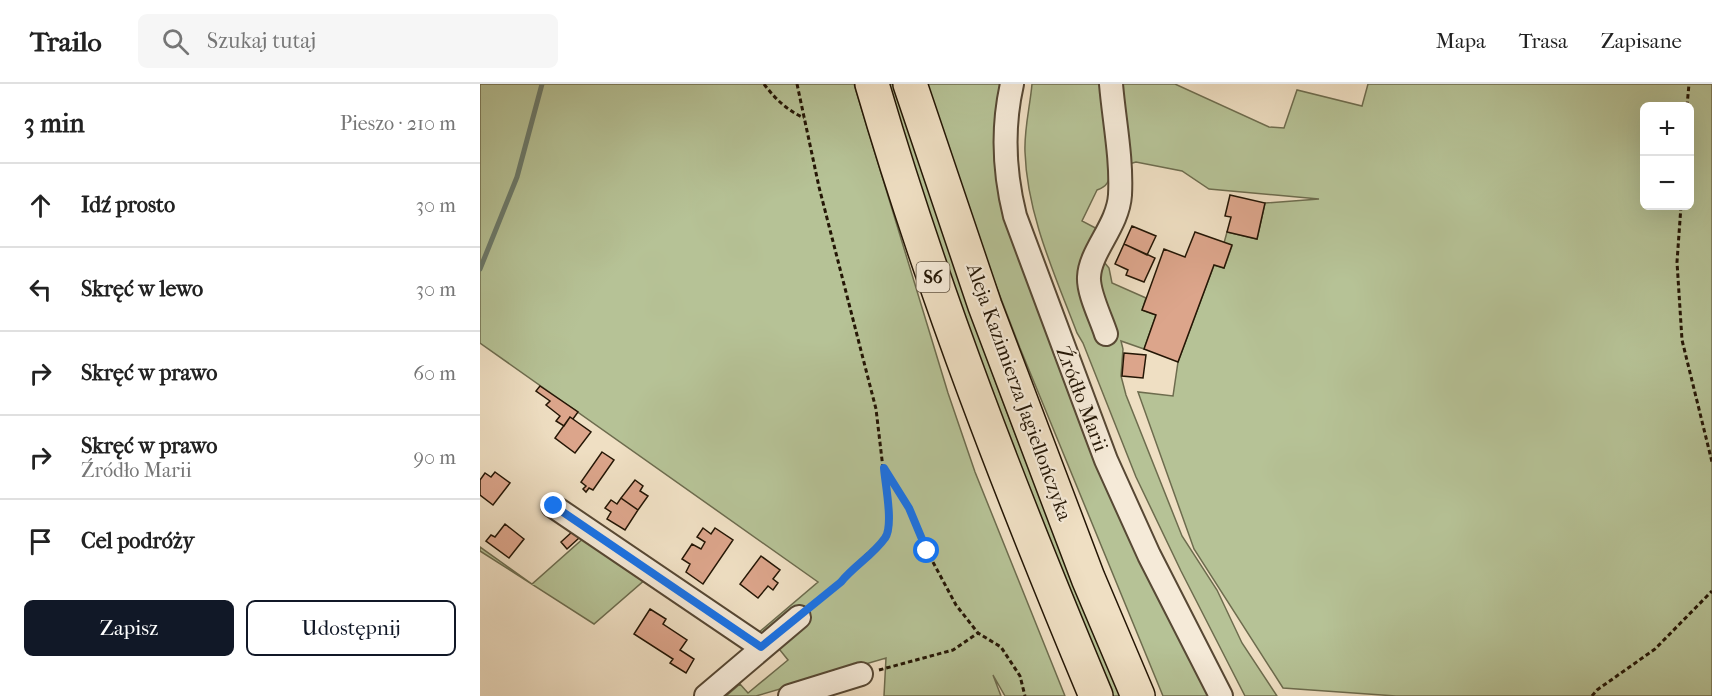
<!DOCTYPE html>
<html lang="pl">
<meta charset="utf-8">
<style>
:root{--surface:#fff;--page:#f6f6f6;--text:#222;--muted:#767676;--line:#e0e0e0;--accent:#111827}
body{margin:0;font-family:"IM FELL French Canon",serif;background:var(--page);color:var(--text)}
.controls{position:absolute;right:18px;top:18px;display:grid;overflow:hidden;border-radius:9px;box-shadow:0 6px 24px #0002}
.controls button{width:54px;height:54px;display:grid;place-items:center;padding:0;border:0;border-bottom:2px solid var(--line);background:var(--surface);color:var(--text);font:30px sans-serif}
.stop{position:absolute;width:18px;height:18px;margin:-14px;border:4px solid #1a73e8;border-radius:50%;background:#fff}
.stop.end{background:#1a73e8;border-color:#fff;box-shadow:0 2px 6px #0008}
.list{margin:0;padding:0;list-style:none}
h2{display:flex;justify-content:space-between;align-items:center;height:78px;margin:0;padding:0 24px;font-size:26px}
h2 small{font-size:20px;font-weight:400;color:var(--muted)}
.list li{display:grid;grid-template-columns:39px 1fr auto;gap:18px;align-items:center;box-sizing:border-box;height:84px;padding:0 24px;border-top:2px solid var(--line)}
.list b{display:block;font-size:22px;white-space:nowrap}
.list p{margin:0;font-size:20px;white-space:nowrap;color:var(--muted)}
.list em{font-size:20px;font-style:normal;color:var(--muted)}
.actions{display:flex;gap:12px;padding:18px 24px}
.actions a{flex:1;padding:14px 0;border:2px solid var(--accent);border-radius:9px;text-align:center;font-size:21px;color:var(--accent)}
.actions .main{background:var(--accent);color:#fff}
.icon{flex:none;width:33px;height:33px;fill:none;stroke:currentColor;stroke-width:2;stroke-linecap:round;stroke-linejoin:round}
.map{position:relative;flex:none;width:1232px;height:612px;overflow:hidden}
header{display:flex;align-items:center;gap:36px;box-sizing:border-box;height:84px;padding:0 30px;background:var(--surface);border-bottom:2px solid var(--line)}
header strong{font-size:28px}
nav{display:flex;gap:33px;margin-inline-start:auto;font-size:21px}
.search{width:420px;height:54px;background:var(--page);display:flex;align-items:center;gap:15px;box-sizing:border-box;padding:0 21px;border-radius:9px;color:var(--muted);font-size:22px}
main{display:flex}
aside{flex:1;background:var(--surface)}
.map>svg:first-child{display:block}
</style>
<header>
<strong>Trailo</strong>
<div class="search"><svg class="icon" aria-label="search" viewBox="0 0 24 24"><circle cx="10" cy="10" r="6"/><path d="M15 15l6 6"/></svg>Szukaj tutaj</div>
<nav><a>Mapa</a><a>Trasa</a><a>Zapisane</a></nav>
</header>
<main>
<aside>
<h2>3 min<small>Pieszo · 210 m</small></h2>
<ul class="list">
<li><svg class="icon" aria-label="ahead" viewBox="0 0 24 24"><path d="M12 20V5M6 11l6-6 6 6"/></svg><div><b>Idź prosto</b></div><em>30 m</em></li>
<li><svg class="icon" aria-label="left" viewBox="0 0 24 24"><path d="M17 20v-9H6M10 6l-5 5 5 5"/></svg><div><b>Skręć w lewo</b></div><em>30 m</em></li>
<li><svg class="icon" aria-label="right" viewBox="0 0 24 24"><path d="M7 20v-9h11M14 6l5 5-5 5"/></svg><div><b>Skręć w prawo</b></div><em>60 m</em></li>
<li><svg class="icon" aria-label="right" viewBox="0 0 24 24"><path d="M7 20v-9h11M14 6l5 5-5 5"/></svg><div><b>Skręć w prawo</b><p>Źródło Marii</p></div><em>90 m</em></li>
<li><svg class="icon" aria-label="arrive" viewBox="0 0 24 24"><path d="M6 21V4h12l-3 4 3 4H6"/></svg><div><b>Cel podróży</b></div></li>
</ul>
<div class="actions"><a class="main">Zapisz</a><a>Udostępnij</a></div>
</aside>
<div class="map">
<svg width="1232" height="612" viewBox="0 0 1232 612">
<rect width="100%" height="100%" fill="#efdfc3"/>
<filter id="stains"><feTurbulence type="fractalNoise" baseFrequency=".00333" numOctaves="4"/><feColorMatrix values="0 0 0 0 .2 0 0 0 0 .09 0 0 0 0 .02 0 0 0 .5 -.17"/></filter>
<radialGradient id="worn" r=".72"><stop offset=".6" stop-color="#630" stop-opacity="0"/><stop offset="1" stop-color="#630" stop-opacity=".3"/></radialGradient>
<path fill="#b6c296" stroke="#6d6c4e" stroke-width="1.5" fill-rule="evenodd" d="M0 0H374L468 309 495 388 585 612H525L513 591 521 612H404L406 574 276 612H246L260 600 268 609 308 576 300 566 277 550 338 498 0 259Z
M407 0H416C447 96 477 193 512 288 552 397 597 505 641 612H632L587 503 493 261Z
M444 0H522L533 159 608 361 730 612H683L540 264 510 186Z
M552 0H695L789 43 804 44 817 6 882 22 888 0H1232V612H916L803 604 714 465 658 308 693 312 698 278 734 181 744 184 752 162 744 159 747 148 777 155 785 119 839 115 729 105 702 87 656 78 631 85C629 96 629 102 617 106L602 137 623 148 614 202 624 178 629 184 632 199 666 214 662 226 676 231 664 265 641 257 643 265 641 292 646 311 702 452 737 506 762 559 797 612H765L701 487 656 393 603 259 597 249C575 191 547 131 545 68 544 45 550 23 552 0ZM1164 22H1210V122H1164Z
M105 453 167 494 114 540 0 467V463L52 500Z"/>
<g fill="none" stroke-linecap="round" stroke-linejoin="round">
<path stroke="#6b7a6b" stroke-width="5" d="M0 185 37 93 62 0"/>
</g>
<path fill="#dca58b" stroke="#241605" stroke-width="1.5" d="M750 111 785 119 777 155 747 148 751 133 745 132Z
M652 142 676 152 667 171 644 160Z
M715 148 752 161 744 184 734 181 698 278 664 265 676 231 662 226 684 165 705 173Z
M644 160 675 174 664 198 646 191 648 186 635 180Z
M644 269 666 271 663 294 642 292Z
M60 302 98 328 93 335 90 333 84 342 76 337 80 332 66 321 70 317 56 307Z
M90 333 111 348 95 369 75 354Z
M122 368 134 376 113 406 109 404 106 408 103 405 106 402 101 398Z
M15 388 30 399 13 421 0 411V396L5 389 11 393Z
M155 396 163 402 160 407 168 412 158 426 141 414Z
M141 414 158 426 145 446 127 435 131 428 125 424 131 416 137 420Z
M25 440 44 455 29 474 6 457 11 451 15 453Z
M223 444 231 450 235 444 253 456 223 500 206 488 210 480 202 475 212 460 221 465 225 458 217 453Z
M93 447 99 454 87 465 81 458Z
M281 472 300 486 293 495 298 499 293 506 288 502 278 514 260 500Z
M170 525 186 535 183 540 207 556 200 566 214 575 206 589 190 579 193 575 154 550Z"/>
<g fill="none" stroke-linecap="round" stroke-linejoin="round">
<defs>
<path id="minor" d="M532 0C522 44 524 88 535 132L626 376 669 471 741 612
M626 250C621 234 608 209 609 193 610 167 638 142 640 111 642 74 634 36 631 0
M73 422 281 563
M226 612 319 533
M310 612 381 590"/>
<path id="highway" d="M392 0C453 209 532 411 616 612
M430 0 505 222 608 494 658 612"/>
</defs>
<use href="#minor" stroke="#574834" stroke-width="26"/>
<use href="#highway" stroke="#241605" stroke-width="36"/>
<path stroke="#241605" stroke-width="3" stroke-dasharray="4.5 3" stroke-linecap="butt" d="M284 0C296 16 307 26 324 34
M317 0 339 103 396 325 409 435 406 453 371 485 361 498 334 520
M1207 22 1209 0
M1201 122 1197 178 1202 256 1232 378
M405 385 429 424 447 467 476 521 498 549 521 563 540 592 545 612
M399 586 473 566 498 549
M1112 612 1117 606 1175 565 1232 507"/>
<use href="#minor" stroke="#f5ead8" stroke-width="22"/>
<use href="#highway" stroke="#efdfc3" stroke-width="33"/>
</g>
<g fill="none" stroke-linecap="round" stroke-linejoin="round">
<path stroke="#1a73e8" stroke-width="8" d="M74 422 281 563 361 498C374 482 393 471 405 454 414 442 405 399 404 384L429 424 447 467"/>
</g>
<g text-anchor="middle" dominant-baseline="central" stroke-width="4.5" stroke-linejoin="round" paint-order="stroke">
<rect fill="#f5ead8" stroke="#635644" stroke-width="1.5" x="436.5" y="178" width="33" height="30" rx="4.5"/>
<g font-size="18" font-weight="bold" fill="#241605">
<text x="453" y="193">S6</text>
</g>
<g font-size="20" fill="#241605" stroke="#f5ead8">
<text transform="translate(539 308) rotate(70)">Aleja Kazimierza Jagiellończyka</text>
<text transform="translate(602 315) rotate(69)">Źródło Marii</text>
</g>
</g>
<rect width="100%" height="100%" filter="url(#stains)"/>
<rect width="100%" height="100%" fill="url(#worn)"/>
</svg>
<div class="controls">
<button>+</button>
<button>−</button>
</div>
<div class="stop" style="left:447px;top:467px"></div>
<div class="stop end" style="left:74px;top:422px"></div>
</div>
</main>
